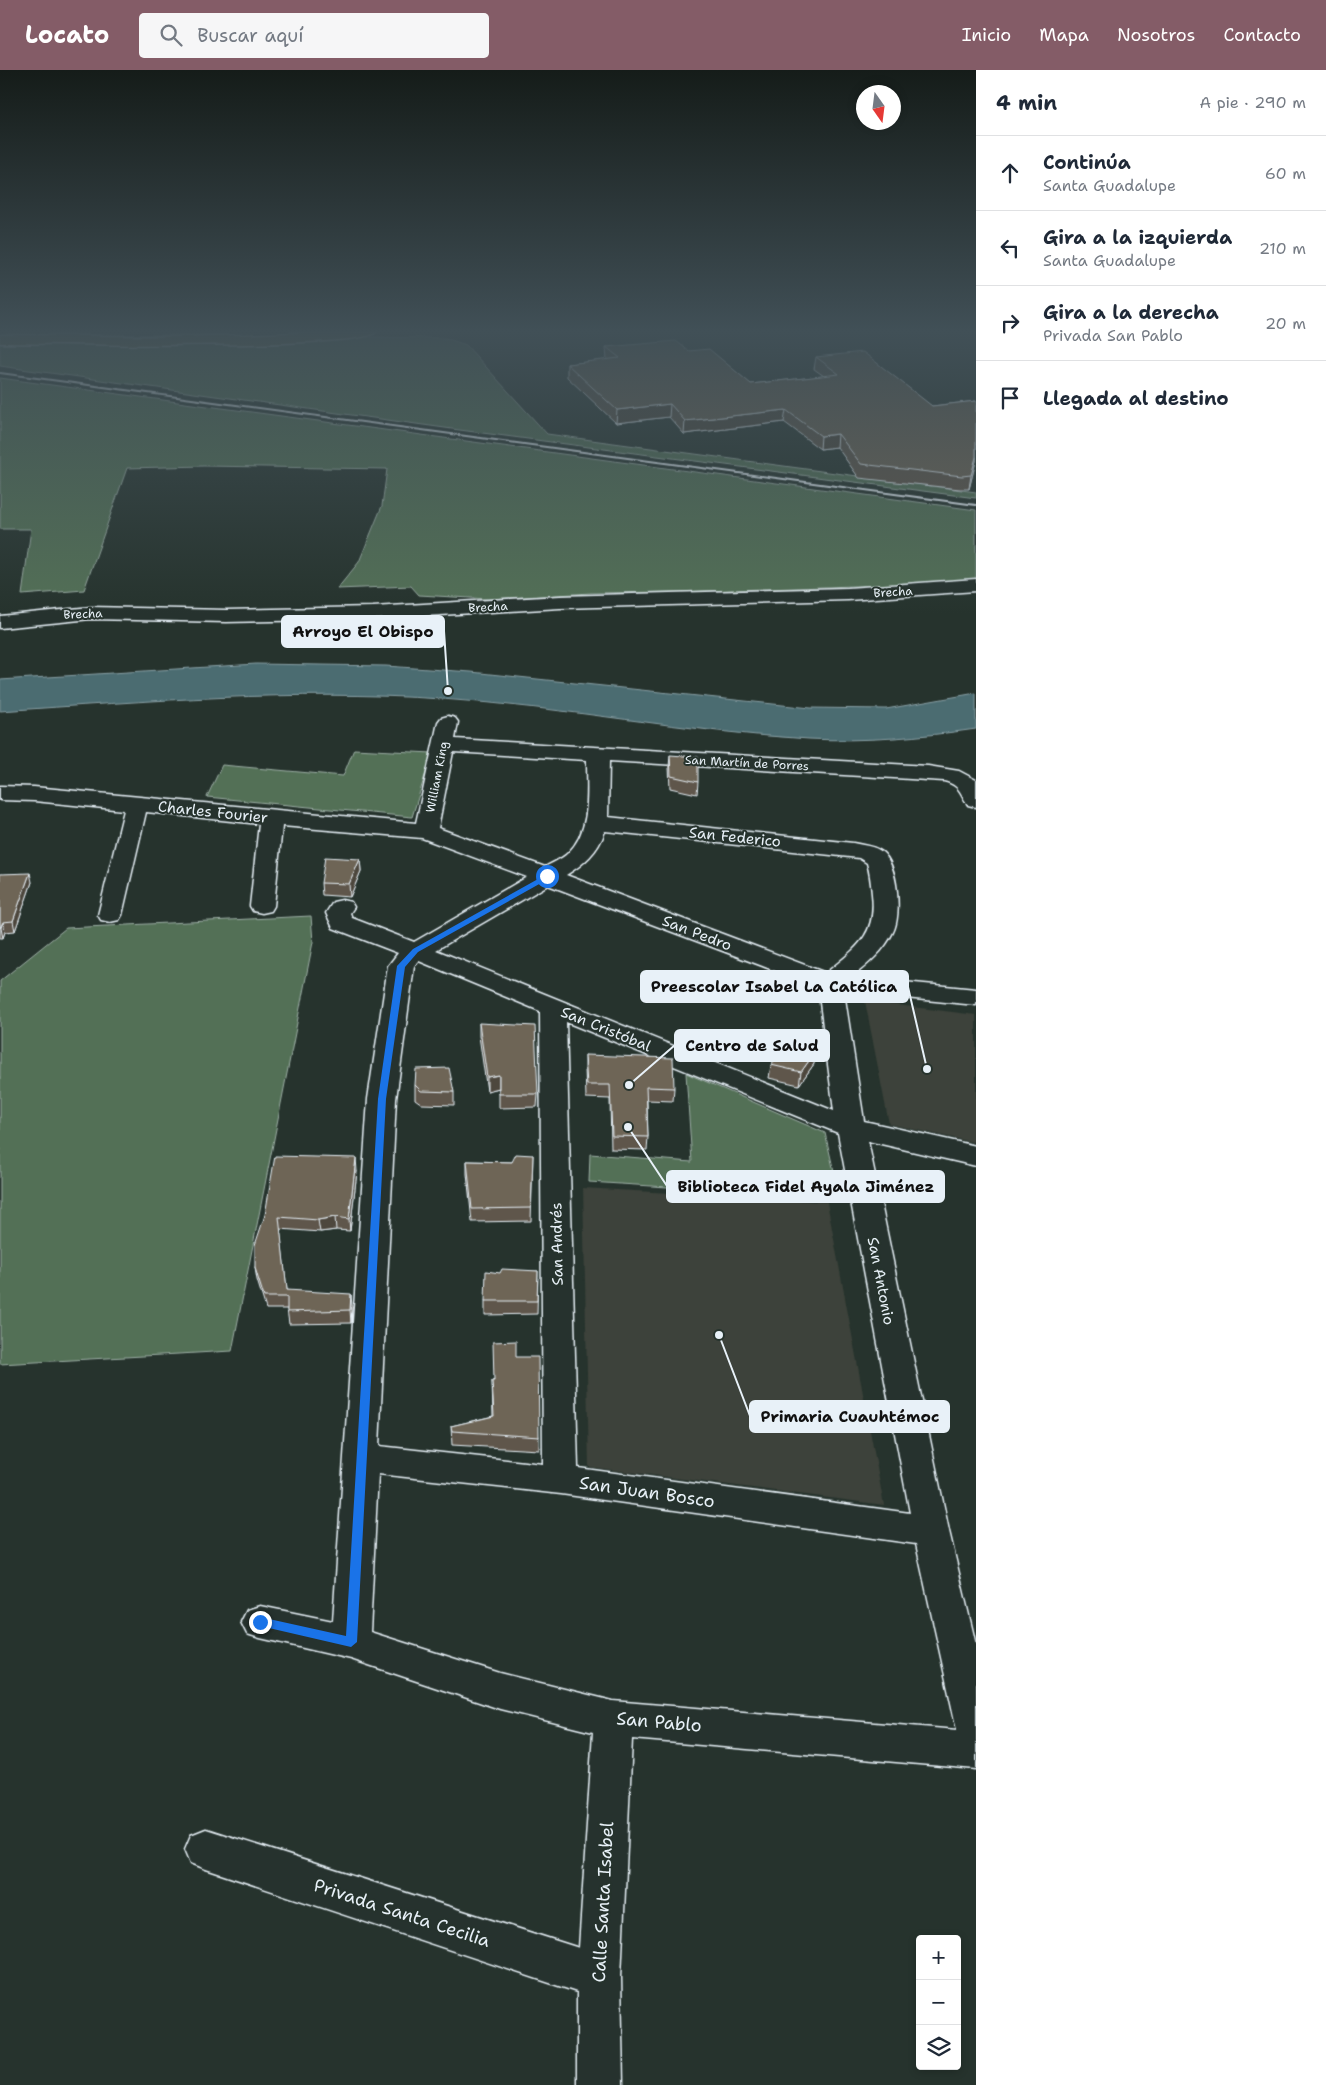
<!DOCTYPE html>
<html lang="es">
<meta charset="utf-8">
<style>
:root{--surface:#fff;--page:#f6f6f7;--text:#1f2937;--muted:#747a83;--line:#e0e1e3;--accent:#845c67}
body{margin:0;font-family:"Shantell Sans",sans-serif;background:var(--page);color:var(--text)}
.controls{position:absolute;right:15px;bottom:15px;display:grid;overflow:hidden;border-radius:5px;box-shadow:0 2px 8px #0003}
.controls button{width:45px;height:45px;display:grid;place-items:center;padding:0;border:0;border-bottom:1px solid var(--line);background:var(--surface);color:var(--text);font:25px sans-serif}
.compass{position:absolute;left:856px;top:15px;width:45px;height:45px;border-radius:50%;background:var(--surface);box-shadow:0 2px 8px #0003;rotate:166deg}
.stop{position:absolute;width:15px;height:15px;margin:-11px;border:4px solid #1a73e8;border-radius:50%;background:#fff}
.stop.end{background:#1a73e8;border-color:#fff;box-shadow:0 1px 5px #0008}
.list{margin:0;padding:0;list-style:none}
h2{display:flex;justify-content:space-between;align-items:center;height:65px;margin:0;padding:0 20px;font-size:21px}
h2 small{font-size:16px;font-weight:400;color:var(--muted)}
.list li{display:grid;grid-template-columns:32px 1fr auto;gap:15px;align-items:center;box-sizing:border-box;height:75px;padding:0 20px;border-top:1px solid var(--line)}
.list b{display:block;font-size:19px;white-space:nowrap}
.list p{margin:0;font-size:16px;white-space:nowrap;color:var(--muted)}
.list em{font-size:16px;font-style:normal;color:var(--muted)}
.icon{flex:none;width:28px;height:28px;fill:none;stroke:currentColor;stroke-width:2;stroke-linecap:round;stroke-linejoin:round}
.map{position:relative;flex:none;width:976px;height:2015px;overflow:hidden}
header{display:flex;align-items:center;gap:30px;box-sizing:border-box;height:70px;padding:0 25px;background:var(--accent);color:#fff}
header strong{font-size:24px}
nav{display:flex;gap:28px;margin-inline-start:auto;font-size:18px}
.search{width:350px;height:45px;background:var(--page);display:flex;align-items:center;gap:12px;box-sizing:border-box;padding:0 18px;border-radius:5px;color:var(--muted);font-size:19px}
main{display:flex}
aside{flex:1;background:var(--surface)}
.map>svg:first-child{display:block}
</style>
<header>
<strong>Locato</strong>
<div class="search"><svg class="icon" aria-label="search" viewBox="0 0 24 24"><circle cx="10" cy="10" r="6"/><path d="M15 15l6 6"/></svg>Buscar aquí</div>
<nav><a>Inicio</a><a>Mapa</a><a>Nosotros</a><a>Contacto</a></nav>
</header>
<main>
<div class="map">
<svg width="976" height="2015" viewBox="0 0 976 2015">
<rect width="100%" height="100%" fill="#26332d"/>
<filter id="ink" filterUnits="userSpaceOnUse"><feTurbulence type="fractalNoise" baseFrequency=".02" numOctaves="2"/><feDisplacementMap in="SourceGraphic" scale="10" xChannelSelector="R" yChannelSelector="G"/><feConvolveMatrix kernelMatrix="1 2 1 2 8 2 1 2 1" color-interpolation-filters="sRGB"/></filter>
<g filter="url(#ink)">
<path fill="#3c423a" d="M865 931 976 945V1073L889 1054Z
M583 1118 827 1132 884 1435 589 1397Z"/>
<path fill="#536f56" stroke="#9eb0a7" d="M0 264H37L300 265 165 268 0 266Z
M362 267 445 268 466 275 547 364 976 422V428L452 359 0 296V273Z
M0 308 976 440V509L945 513 674 522 591 523 488 529 419 525 411 516 337 519 359 492 382 436 387 399 204 396 127 398 84 520 22 525 31 459H0Z
M354 679 432 683 412 747 207 727 222 695 343 706Z
M311 846 313 872 232 1281 0 1294V911L66 858Z
M686 1003 825 1063 840 1128 589 1112 590 1084 692 1092Z"/>
<path fill="#4b6c71" stroke="#8aa1a7" d="M256 594 386 596 471 602 811 638 886 639 976 623V659C921 667 865 672 809 669 686 662 565 637 442 629 294 619 148 631 0 641V610Z"/>
<g fill="none" stroke-linecap="round" stroke-linejoin="round">
<defs>
<path id="minor" d="M976 509V521L848 530 560 538 373 549 226 552 91 549 0 558V546L91 537 226 540 373 537 560 526 848 518Z
M448 646 455 648 458 652 455 669 928 696 959 701 976 710V737L968 735C960 723 960 715 944 711L609 691 608 747 853 773C862 775 875 776 882 782 898 795 902 845 893 862 884 881 868 894 852 907L976 919V935L844 922 864 1051 976 1076V1096L868 1071 949 1461 976 1575V1699L632 1669 621 1907 623 2015H577V1922L206 1799 191 1793 185 1779 191 1765 206 1759 579 1878 593 1662 500 1639 351 1589 260 1568 247 1564 241 1552 247 1540 260 1536 333 1551 368 1029 388 896 398 883 333 858 326 843 333 832 342 830 351 832 354 837 350 843 352 848 414 872 527 807 422 768 282 756 274 836 271 841 262 843 253 841 250 836 259 754 146 742 122 845 119 850 110 852 101 850 98 845 124 740 34 731 0 730V716L34 717 416 753 438 652 441 648ZM453 682 587 690C587 721 592 760 568 783 562 789 552 793 545 797L438 758ZM605 761 859 788 867 793C870 803 871 813 872 824 877 866 856 878 826 903L566 805C584 794 598 782 605 761ZM548 815 818 917 834 1041 436 880ZM419 891 540 941 543 1394 379 1376 396 1029 414 896ZM566 952 838 1063 910 1443 578 1398ZM378 1404 561 1424 916 1474 957 1660 613 1631 500 1603 370 1562Z"/>
<path id="major" d="M323 262H376C362 280 43 274 0 273V265L184 267Z"/>
</defs>
<use href="#minor" stroke="#e8f1f8" stroke-width="3"/>
<use href="#major" stroke="#e8f1f8" stroke-width="3"/>
<use href="#minor" fill="#26332d" fill-rule="evenodd"/>
<use href="#major" fill="#6f704a" fill-rule="evenodd"/>
<path stroke="#e8f1f8" stroke-width="2" d="M0 303 976 435"/>
</g>
<path fill="#5f574b" stroke="#e8f1f8" d="M606 277 689 281 751 314 824 306 814 299 816 287 932 336 976 331V391L969 419H960L859 408 837 377 820 379 784 352 684 364 669 347 616 353 567 307V294L607 290Z
M670 685 698 712 697 724 670 718 669 697Z
M360 789 361 801 350 827 322 825 321 813Z
M0 804 32 812 15 861 5 862 3 868H0Z
M479 953 538 1024 537 1037 499 1038V1018L487 1021 479 966Z
M585 985 674 1018 673 1031 647 1030 648 1067 647 1080 611 1079 610 1029 586 1028 585 998Z
M814 994 799 1015 769 1008 771 995Z
M415 1015 454 1022V1035L422 1034 415 1029Z
M533 1085 531 1151 472 1152 467 1104V1091L512 1092Z
M357 1101 350 1161 336 1160 320 1162 280 1159 287 1220 352 1237 351 1253 289 1254 287 1239H266L257 1210 255 1198 265 1145Z
M538 1201 537 1244 485 1245V1231L500 1203Z
M516 1287 539 1367V1380L452 1375 451 1356 493 1346 492 1311H493Z"/>
<path fill="#4d473d" stroke="#e8f1f8" d="M670 334 669 347 616 353 617 340Z
M786 340 784 352 684 364 685 351Z
M838 364 837 377 820 379 821 366Z
M976 387V391L969 419 971 405Z
M360 789 361 801 350 827 349 814Z
M30 803 32 812 15 861 13 851Z
M3 852 5 862 3 868 1 858Z
M816 981 814 994 799 1015 801 1002Z
M499 1005V1018L487 1021V1007Z
M356 1088 357 1101 350 1161 349 1149Z
M335 1147 336 1160 320 1162 318 1150Z
M351 1224 352 1237 351 1253 350 1240Z"/>
<path fill="#6e6557" stroke="#e8f1f8" d="M676 271 689 281 709 279 751 314 839 304 816 287 863 282 932 336 976 331V387L971 405 962 406 861 394 838 364 821 366 786 340 685 351 670 334 617 340 567 294 620 288 606 277Z
M670 685 698 687V712L671 706Z
M325 787 360 789 349 814 321 813Z
M30 803 13 851 3 852 0 858V804Z
M479 953 535 956 538 1024H499V1005L487 1007Z
M790 968 816 981 801 1002 771 995Z
M585 985 673 988 674 1018 646 1017 648 1067 612 1066 610 1015H587Z
M449 998 454 1022 421 1021 415 1015 416 999Z
M516 1084 533 1085 531 1138 472 1139 467 1091 512 1092Z
M275 1086 356 1088 349 1149 335 1147 318 1150 279 1147 287 1220 351 1224 350 1240 287 1242V1227H264L255 1198V1175L265 1145Z
M502 1199 538 1201 537 1231H485L486 1201 500 1203Z
M516 1271V1287H538L539 1367 452 1361 451 1356 494 1346 492 1311H494L493 1272Z"/>
</g>
<linearGradient id="sky" x2="0" y2="1"><stop stop-color="#151c19"/><stop offset="0.48" stop-color="#415057"/><stop offset="1" stop-color="#415057" stop-opacity="0"/></linearGradient>
<rect width="976" height="544" fill="url(#sky)"/>
<path fill="#1a73e8" d="M547 804 550 808 418 882 405 897 386 1029 357 1572 351 1577 256 1555V1548L260 1547 346 1566 378 1029 397 896 413 879Z"/>
<g text-anchor="middle" dominant-baseline="central" stroke-width="4" stroke-linejoin="round" paint-order="stroke">
<g font-size="12" fill="#e8f1f8" stroke="#26332d">
<text transform="translate(893 522) rotate(-4)">Brecha</text>
<text transform="translate(488 537) rotate(-3)">Brecha</text>
<text transform="translate(83 544) rotate(-2)">Brecha</text>
<text transform="translate(747 693) rotate(3)">San Martín de Porres</text>
<text transform="translate(437 707) rotate(-79)">William King</text>
</g>
<g font-size="15" fill="#e8f1f8" stroke="#26332d">
<text transform="translate(213 742) rotate(6)">Charles Fourier</text>
<text transform="translate(735 767) rotate(6)">San Federico</text>
<text transform="translate(697 863) rotate(21)">San Pedro</text>
<text transform="translate(606 959) rotate(22)">San Cristóbal</text>
<text transform="translate(557 1174) rotate(-91)">San Andrés</text>
<text transform="translate(881 1211) rotate(79)">San Antonio</text>
</g>
<g font-size="18" fill="#e8f1f8" stroke="#26332d">
<text transform="translate(647 1422) rotate(8)">San Juan Bosco</text>
<text transform="translate(659 1652) rotate(5)">San Pablo</text>
<text transform="translate(603 1832) rotate(-87)">Calle Santa Isabel</text>
<text transform="translate(402 1843) rotate(18)">Privada Santa Cecilia</text>
</g>
</g>
<path fill="none" stroke="#e8f1f8" stroke-width="2" d="M448 621L444 561M927 999L908 917M629 1015L675 975M628 1057L667 1116M719 1265L750 1346"/>
<g fill="#e8f1f8" stroke="#26332d" stroke-width="2">
<circle cx="448" cy="621" r="5"/>
<circle cx="927" cy="999" r="5"/>
<circle cx="629" cy="1015" r="5"/>
<circle cx="628" cy="1057" r="5"/>
<circle cx="719" cy="1265" r="5"/>
</g>
<g fill="#e8f1f8" stroke="#e8f1f8" stroke-width="2">
<rect x="282" y="546" width="162" height="31" rx="5"/>
<rect x="641" y="901" width="267" height="31" rx="5"/>
<rect x="675" y="960" width="154" height="31" rx="5"/>
<rect x="667" y="1101" width="277" height="31" rx="5"/>
<rect x="750" y="1331" width="199" height="31" rx="5"/>
</g>
<g font-size="16" text-anchor="middle" font-weight="bold" fill="#111">
<text x="363" y="567">Arroyo El Obispo</text>
<text x="774" y="922">Preescolar Isabel La Católica</text>
<text x="752" y="981">Centro de Salud</text>
<text x="806" y="1122">Biblioteca Fidel Ayala Jiménez</text>
<text x="850" y="1352">Primaria Cuauhtémoc</text>
</g>
</svg>
<div class="controls">
<button>+</button>
<button>−</button>
<button><svg class="icon" aria-label="layers" viewBox="0 0 24 24"><path d="M12 4l9 5-9 5-9-5zM3 14l9 5 9-5"/></svg></button>
</div>
<svg class="compass" viewBox="-18 -18 36 36"><path d="M0-13l5 13h-10z" fill="#e53935"/><path d="M0 13l5-13h-10z" fill="#747a83"/></svg>
<div class="stop" style="left:547px;top:806px"></div>
<div class="stop end" style="left:260px;top:1552px"></div>
</div>
<aside>
<h2>4 min<small>A pie · 290 m</small></h2>
<ul class="list">
<li><svg class="icon" aria-label="ahead" viewBox="0 0 24 24"><path d="M12 20V5M6 11l6-6 6 6"/></svg><div><b>Continúa</b><p>Santa Guadalupe</p></div><em>60 m</em></li>
<li><svg class="icon" aria-label="left" viewBox="0 0 24 24"><path d="M17 20v-9H6M10 6l-5 5 5 5"/></svg><div><b>Gira a la izquierda</b><p>Santa Guadalupe</p></div><em>210 m</em></li>
<li><svg class="icon" aria-label="right" viewBox="0 0 24 24"><path d="M7 20v-9h11M14 6l5 5-5 5"/></svg><div><b>Gira a la derecha</b><p>Privada San Pablo</p></div><em>20 m</em></li>
<li><svg class="icon" aria-label="arrive" viewBox="0 0 24 24"><path d="M6 21V4h12l-3 4 3 4H6"/></svg><div><b>Llegada al destino</b></div></li>
</ul>
</aside>
</main>
